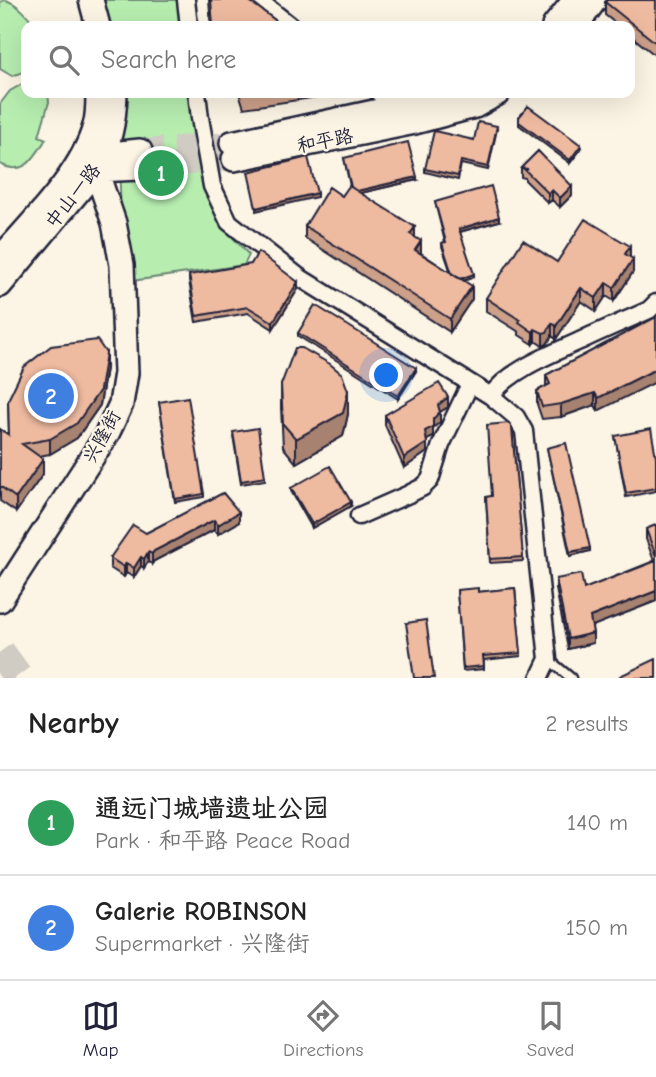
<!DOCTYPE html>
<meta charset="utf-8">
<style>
:root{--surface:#fff;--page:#f6f6f6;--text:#222;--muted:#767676;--line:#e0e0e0;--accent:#22223b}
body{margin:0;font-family:"Comic Neue","LXGW WenKai TC",sans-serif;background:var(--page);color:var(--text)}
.you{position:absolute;left:387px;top:376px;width:24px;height:24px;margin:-18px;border:5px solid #fff;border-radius:50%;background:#1a73e8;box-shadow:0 0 0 10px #1a73e833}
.badge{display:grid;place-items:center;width:46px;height:46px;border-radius:50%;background:var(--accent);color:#fff;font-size:23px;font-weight:700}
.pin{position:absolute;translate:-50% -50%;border:4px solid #fff;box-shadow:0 2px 7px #0006}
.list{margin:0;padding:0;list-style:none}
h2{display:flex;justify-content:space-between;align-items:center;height:91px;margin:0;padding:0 28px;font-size:30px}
h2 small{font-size:23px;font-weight:400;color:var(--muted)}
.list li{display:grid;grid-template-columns:46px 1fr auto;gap:21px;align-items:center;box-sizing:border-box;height:105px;padding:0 28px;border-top:2px solid var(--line)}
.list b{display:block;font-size:26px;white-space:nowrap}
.list p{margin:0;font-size:23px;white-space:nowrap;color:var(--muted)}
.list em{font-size:23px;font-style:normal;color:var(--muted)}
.icon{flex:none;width:38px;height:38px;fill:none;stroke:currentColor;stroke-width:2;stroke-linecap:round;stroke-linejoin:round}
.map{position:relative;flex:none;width:656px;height:678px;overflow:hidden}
.search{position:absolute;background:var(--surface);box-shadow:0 7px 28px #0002;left:21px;right:21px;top:21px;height:77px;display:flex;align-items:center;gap:18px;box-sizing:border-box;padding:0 24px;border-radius:14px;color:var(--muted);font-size:26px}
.sheet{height:301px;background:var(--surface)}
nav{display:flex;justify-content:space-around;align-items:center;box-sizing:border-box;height:98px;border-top:2px solid var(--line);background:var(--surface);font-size:19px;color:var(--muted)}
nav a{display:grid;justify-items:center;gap:4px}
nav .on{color:var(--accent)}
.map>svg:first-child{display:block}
</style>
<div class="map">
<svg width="656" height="678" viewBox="0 0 656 678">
<rect width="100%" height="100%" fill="#fcf5e5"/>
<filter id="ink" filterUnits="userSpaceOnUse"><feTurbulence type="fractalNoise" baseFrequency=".0143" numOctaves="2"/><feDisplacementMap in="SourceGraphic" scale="14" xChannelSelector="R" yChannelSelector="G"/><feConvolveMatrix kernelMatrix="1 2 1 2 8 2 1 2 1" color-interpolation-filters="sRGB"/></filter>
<g filter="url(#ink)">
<path fill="#b7eeb0" stroke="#6c8876" stroke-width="2" d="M5 0C17 3 29 16 35 26H26V71L12 76 0 69V2Z
M95 0H178L182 26H102Z
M26 82V93H48L49 102 39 136 46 139C34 158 25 177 0 164V104L10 91Z
M117 93H191L206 187 213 209 225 229 249 255 244 265 131 281 121 219Z"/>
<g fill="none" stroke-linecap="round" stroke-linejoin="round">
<path stroke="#d0cbc3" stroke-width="23" stroke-dasharray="23 11" stroke-linecap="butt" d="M140 151 232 143
M140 168 234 159"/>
<path stroke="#d0cbc3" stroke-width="30" stroke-dasharray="30 15" stroke-linecap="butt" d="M0 652 19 678"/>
<defs>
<path id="lane" d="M548 659 571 678"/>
<path id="street" d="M186 0 189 26
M258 0 291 26
M197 93 200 118 212 186 229 222 299 277 491 396 516 417 524 431 548 659 539 678
M379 93 402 111
M491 396C508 370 556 352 584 339 605 329 627 320 649 310L656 303
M359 516 409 494 423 487 430 480 441 445 470 384"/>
<path id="secondary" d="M91 0 98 26
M554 26 575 0
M576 26 595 0
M232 143 461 93
M91 156 140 151
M234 159 415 122 475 106 498 93
M87 162 96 170 140 168
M0 259C32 222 82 174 95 126 98 116 98 103 98 93
M0 285 96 170C110 141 114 124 115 93
M0 600 107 434 121 404 126 373 122 265 114 223 96 170"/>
</defs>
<use href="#lane" stroke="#22223b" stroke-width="13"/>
<use href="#street" stroke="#22223b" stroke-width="21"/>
<use href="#secondary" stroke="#22223b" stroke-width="28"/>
<use href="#lane" stroke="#fcf5e5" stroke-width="8"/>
<use href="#street" stroke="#fcf5e5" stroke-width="16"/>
<use href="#secondary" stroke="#fcf5e5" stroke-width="23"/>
</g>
<path fill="#cda08a" stroke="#22223b" stroke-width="2" d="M209 0H248L283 26H211Z
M656 0V56L630 35V26H619L605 15V2Z
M239 93H332V95L244 108Z
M519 117 581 149 570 163 519 125Z
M497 129 488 170 461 164 458 180 425 172V169L474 140Z
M538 151 572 195 560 207 552 200 548 203 525 180V178L521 177V168Z
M344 158 417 180 361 193 415 237 421 253 451 273 442 246V243L445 242 435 202 499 221 460 232 474 277 463 281 472 299 450 332 305 238V226L342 196 350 186Z
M630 257 633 272 614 301 606 296 596 311 581 301 556 339 552 336 547 344 543 346 535 341 533 344 519 335V332L486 311V298L557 262Z
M189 275 298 289 273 329 248 313 196 322 189 281Z
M656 317 598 411 595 405 561 417 542 419 537 404V391L546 386V375Z
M298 333 416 371 398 399 298 336Z
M106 368 100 405 77 438 50 454 38 456 43 474 16 512 0 501V429L9 435 8 400Z
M281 385 348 414 343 436 296 463 283 447 281 408Z
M159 402 204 494V497L175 502Z
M448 407 440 412V422L433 428V437L427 440V452L404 468 385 425V415Z
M512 428 523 561 490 563 486 497 492 496Z
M233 435 265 477V480L241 484Z
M615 436 656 457V491L626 497Z
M547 448 590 551 570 556Z
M291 488 351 506 312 528 291 491Z
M223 493 239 522 218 534 214 530 154 561 152 564 148 562 144 568 141 566 134 577 126 573 124 577 110 568V558L146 533Z
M656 525V601L592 626 593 643 568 649 556 589V579L584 589 654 561 646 539V529Z
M515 588 521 656 484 660V669L463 671 457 590 478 592Z"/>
<path fill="#a78270" stroke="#22223b" stroke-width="2" d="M581 145V149L570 163V160Z
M417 177V180L352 195V192Z
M572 186V195L560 207V198Z
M552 190V200L548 203V193Z
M317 193V197L256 211V208Z
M499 217V221L459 232V229Z
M415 227V239L410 234Z
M421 241V254L415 250Z
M630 246V259L625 254Z
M633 259V272L614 301V288Z
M474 274V277L455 284V281Z
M298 282V289L273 329V322Z
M606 283V296L596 311V298Z
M472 286V299L450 332V319Z
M581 288V301L556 339V326Z
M552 323V336L547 344 543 346V333Z
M535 329V341L533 344V332Z
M106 353V368L100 405 77 438 50 454V439Z
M416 368V371L398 399V396Z
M656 369V382L598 411V398Z
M348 391V414L343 436 296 463V439Z
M595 393V405L561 417V404Z
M448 397V407L440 412V422L433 428V437L425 441V431L433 419 438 405Z
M427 443V452L404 468V458Z
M43 459V474L16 512V498Z
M351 502V506L312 528V524Z
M239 512V522L218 534V525Z
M214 520V530L154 561 152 564V554L154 551Z
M590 548V551L570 556V552Z
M148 552V562L144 568V559Z
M141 557V566L134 577V568Z
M126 563V573L124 577V567Z
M656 591V601L590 627V617Z
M593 633V643L568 649V639Z"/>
<path fill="#eebaa0" stroke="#22223b" stroke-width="2" d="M211 0H248L283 26H213Z
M607 0H656V43L605 2Z
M528 106 581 145 570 160 519 122V117Z
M478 122 497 126 488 167 461 161 458 176 425 169 434 131 474 140Z
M408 142 417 177 357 191 351 187 344 158Z
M538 151 572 186 560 198 552 190 548 193 525 170 528 169 521 168Z
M308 157 317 193 256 208 248 172Z
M349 186 415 227 410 234 421 241 415 250 472 286 450 319 305 226 329 187 342 196Z
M491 186 499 217 459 229 474 274 460 279 452 274 442 243 446 242 435 202Z
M585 219 630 246 625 254 633 259 614 288 606 283 596 298 581 288 556 326 552 323 547 332 543 333 535 329 533 332 519 322 520 320 486 298 523 240 557 262Z
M258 252 298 282 273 322 248 307 196 316 189 275 251 264Z
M315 305 416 368 398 396 298 333Z
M656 317V369L598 398 595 393 561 404 542 407 537 391 550 384 546 375Z
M97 340 106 353 100 390 77 423 50 439 22 444 43 459 16 498 0 486V429L9 435 8 400 24 367 51 346Z
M295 348H302L330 364 342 374 348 391 343 413 296 439 283 424 281 385Z
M439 383 448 397 438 405 440 412 433 419V427L425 431 427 443 404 458 385 415Z
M188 397 204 494 175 499 159 402Z
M509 423 512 428 523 557 490 559 486 497 492 496 487 425Z
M258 428 265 477 241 481 233 432Z
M651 429 656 457V488L626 493 615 436Z
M566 443 590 548 570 552 547 448Z
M330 466 351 502 312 524 291 488Z
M223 493 239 512 218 525 214 520 154 551 152 554 148 552 144 559 141 557 134 568 126 563 124 567 110 558 133 525 146 533Z
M656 525V556L646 529Z
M656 561V591L590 617 593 633 568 639 556 579 581 574 584 589Z
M478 588V592L515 588 521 653 483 656 484 666 463 668 457 590Z
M426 620 434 678H414L406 623Z
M656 659V678H621L620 676Z"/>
</g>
<g text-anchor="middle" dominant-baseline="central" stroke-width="5" stroke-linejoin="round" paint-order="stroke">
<g font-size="19" fill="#22223b" stroke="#fcf5e5">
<text transform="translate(325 141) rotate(-11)">和平路</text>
<text transform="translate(73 196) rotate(-52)">中山一路</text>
<text transform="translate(102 437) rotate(-61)">兴隆街</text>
</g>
</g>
</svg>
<div class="you"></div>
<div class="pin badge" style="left:161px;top:173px;background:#2e9e5b">1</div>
<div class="pin badge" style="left:51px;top:396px;background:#3f7fe0">2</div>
<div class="search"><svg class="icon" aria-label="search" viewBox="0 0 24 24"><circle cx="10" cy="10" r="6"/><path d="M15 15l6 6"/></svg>Search here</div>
</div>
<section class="sheet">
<h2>Nearby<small>2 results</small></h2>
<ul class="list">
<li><span class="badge" style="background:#2e9e5b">1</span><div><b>通远门城墙遗址公园</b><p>Park · 和平路 Peace Road</p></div><em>140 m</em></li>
<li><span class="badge" style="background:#3f7fe0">2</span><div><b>Galerie ROBINSON</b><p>Supermarket · 兴隆街</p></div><em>150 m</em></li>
</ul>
</section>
<nav>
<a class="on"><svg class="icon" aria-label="map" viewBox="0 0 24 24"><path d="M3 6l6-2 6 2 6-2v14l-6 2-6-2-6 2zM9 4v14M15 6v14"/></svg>Map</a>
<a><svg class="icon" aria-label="directions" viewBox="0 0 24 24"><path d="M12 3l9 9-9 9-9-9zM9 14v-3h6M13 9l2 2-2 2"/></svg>Directions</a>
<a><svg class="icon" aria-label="saved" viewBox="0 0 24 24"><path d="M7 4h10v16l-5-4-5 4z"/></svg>Saved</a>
</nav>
